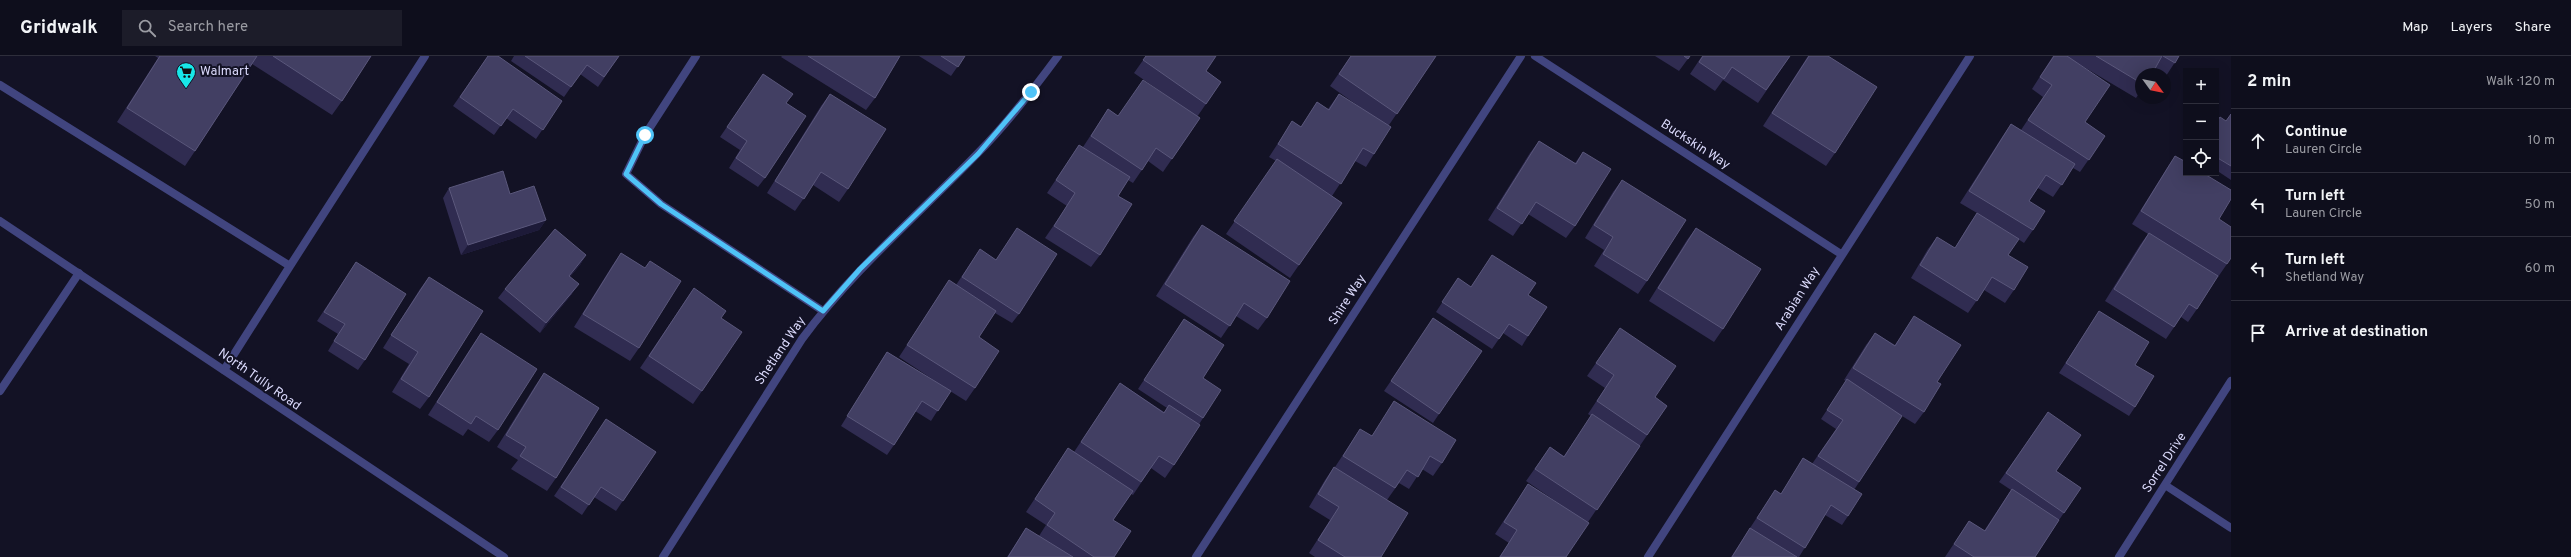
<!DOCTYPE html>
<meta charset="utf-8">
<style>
:root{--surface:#0e0e1c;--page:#1c1c29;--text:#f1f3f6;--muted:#9b9ca3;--line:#2e2e3b}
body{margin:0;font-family:Overpass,sans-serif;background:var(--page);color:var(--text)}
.controls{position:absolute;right:12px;top:12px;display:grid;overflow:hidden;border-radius:0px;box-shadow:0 4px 16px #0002}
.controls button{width:36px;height:36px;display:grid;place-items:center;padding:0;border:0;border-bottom:1px solid var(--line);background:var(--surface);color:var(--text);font:20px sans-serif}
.compass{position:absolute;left:2135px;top:12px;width:36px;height:36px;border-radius:50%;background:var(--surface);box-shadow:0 4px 16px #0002;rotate:123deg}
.stop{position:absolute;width:12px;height:12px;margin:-9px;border:3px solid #4fc3f7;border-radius:50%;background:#fff}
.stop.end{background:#4fc3f7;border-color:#fff;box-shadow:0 1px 4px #0008}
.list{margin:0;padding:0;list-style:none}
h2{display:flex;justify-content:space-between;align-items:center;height:52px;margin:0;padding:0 16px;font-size:17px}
h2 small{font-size:13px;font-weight:400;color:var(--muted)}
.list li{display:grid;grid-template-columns:26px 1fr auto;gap:12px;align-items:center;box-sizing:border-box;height:64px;padding:0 16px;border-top:1px solid var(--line)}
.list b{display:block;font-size:15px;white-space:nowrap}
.list p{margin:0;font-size:13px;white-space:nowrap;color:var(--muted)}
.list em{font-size:13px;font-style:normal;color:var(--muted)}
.icon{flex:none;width:22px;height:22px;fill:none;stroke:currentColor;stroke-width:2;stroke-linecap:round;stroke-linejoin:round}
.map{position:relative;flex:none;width:2231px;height:501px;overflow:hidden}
header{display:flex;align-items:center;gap:24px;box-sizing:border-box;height:56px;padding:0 20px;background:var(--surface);border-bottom:1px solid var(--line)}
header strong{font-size:19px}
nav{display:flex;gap:22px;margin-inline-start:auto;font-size:14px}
.search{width:280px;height:36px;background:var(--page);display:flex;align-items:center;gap:10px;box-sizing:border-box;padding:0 14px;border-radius:0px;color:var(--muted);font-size:15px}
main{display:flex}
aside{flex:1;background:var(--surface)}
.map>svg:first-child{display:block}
</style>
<header>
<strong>Gridwalk</strong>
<div class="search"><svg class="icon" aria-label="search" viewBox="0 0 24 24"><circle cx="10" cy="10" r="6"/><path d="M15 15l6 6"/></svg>Search here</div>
<nav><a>Map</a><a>Layers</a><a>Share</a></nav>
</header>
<main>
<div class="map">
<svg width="2231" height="501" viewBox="0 0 2231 501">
<rect width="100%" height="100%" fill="#131225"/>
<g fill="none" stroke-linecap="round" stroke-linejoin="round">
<path stroke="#41457f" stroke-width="8" d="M0 29 290 210 425 0
M224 314 290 210"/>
<path stroke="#41457f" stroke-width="8" d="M696 0 645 79 626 118 661 148 823 255
M1535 0 1841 198
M0 335 79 217
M2165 429 2231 472
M663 501 802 283C853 214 918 159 977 98 1007 68 1033 34 1058 0
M1196 501 1521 0
M1648 501 1970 0
M2119 501 2231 325"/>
<path stroke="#41457f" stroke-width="8" d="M0 165 504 501"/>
</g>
<path fill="#302c51" d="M155 0H371L342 45 332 59 252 8 195 95 185 110 117 66 158 2Z
M488 0 562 45 536 83 506 62 494 79 453 50Z
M514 0H619L598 31 580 18 564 41 511 5Z
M782 0H900L875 42 866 54 781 1Z
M919 0H965L951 20Z
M1146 0 1206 15 1221 26 1197 61 1134 17Z
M1351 0H1436L1389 69 1374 98 1366 111 1355 105 1332 140 1342 147 1290 222 1226 178 1276 105 1269 101 1284 78 1292 65 1301 71 1317 46 1328 53 1339 38 1364 54 1330 30Z
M1655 0H1690L1679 15Z
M1702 0H1790L1758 47 1723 24 1715 35 1690 18Z
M1808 0H1828L1835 97 1826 110 1763 70Z
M2053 0H2179L2166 20 2165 19V18H2163L2155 13 2141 18V35L2136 42 2077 7 2085 66 2105 80 2080 116 2073 112 2053 141 2038 132 2029 145 2033 174 2024 187 2018 183 2008 199 2014 234 2005 247 1984 234 1968 257 1911 222 1928 193 1937 181 1955 192 1968 170 1977 157 1960 147 2002 81 2011 68 2021 74 2043 41 2032 33Z
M763 18 786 47 765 122 758 131 729 112 740 94 720 81Z
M830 38 848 133 839 146 813 129 795 155 767 137 821 50Z
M1108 53 1118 60 1200 62 1163 116 1148 105 1133 127 1128 124 1118 140 1100 199 1091 211 1045 182 1067 150 1047 137 1079 89 1083 91Z
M2231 58V124L2216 114V66L2226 65Z
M1539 85 1575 107 1583 96 1575 170 1566 182 1528 158 1513 180 1488 164 1530 97Z
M2175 100 2219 163 2227 208 2218 221V220L2197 253 2188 266 2181 261 2166 283 2105 245 2140 189 2148 178 2132 168 2167 112Z
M1622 124 1647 225 1638 238 1594 210 1604 194 1585 182 1613 136Z
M449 132 510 138 546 164 539 174 461 199 443 142Z
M1202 169 1267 262 1258 274 1236 260 1221 282 1156 240 1193 181Z
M1017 172 1019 258 1012 267 995 257 979 281 975 332 966 345 950 335 931 365 915 355 894 389 887 399 841 370 881 305 887 296 935 325 899 301 949 224 956 229 980 193 996 204Z
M1696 172 1723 273 1714 286 1649 245 1687 184Z
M621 197 645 212 639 292 630 305 574 271 612 210Z
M586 199 580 209 570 221 572 238 540 277 498 242 505 233Z
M1492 199 1528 239V280L1522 290 1503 277 1492 293 1436 256 1458 222 1471 231Z
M356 206 365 304 358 314 328 295 338 278 317 265Z
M429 221V341L420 353 392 336 409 308 383 292 420 233Z
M694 232 721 262 702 335 693 348 640 312Z
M2099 255 2135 309V351L2129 360 2059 317Z
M1914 260 1937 326 1924 356 1915 368 1902 360 1854 434 1848 460 1842 469 1825 459 1799 501H1797L1750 472 1775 434 1781 438 1797 412 1803 402 1812 408 1836 373 1821 363 1846 325 1844 324 1866 289 1875 277 1895 289Z
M1184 263 1203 322V362L1174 409 1165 422 1151 412 1133 439 1131 438 1113 464 1114 501H1007L1026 472 1039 480 1046 469 1026 456 1068 392 1074 396 1120 327 1164 356 1167 352 1138 333Z
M1427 272 1439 358 1433 367 1384 335Z
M1620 272 1655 341 1667 350 1588 466 1566 501H1499L1509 487 1495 478 1528 428 1561 449 1526 425 1550 391 1564 400 1591 360 1588 358 1605 332 1587 320Z
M481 277 498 374 489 386 468 373 463 380 428 359 472 290Z
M544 317 556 422 547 435 511 413 518 404 497 391 535 330Z
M1394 345 1442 407 1433 420 1422 413 1409 433 1399 427 1387 444 1381 501H1315L1309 497 1330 464 1309 451 1325 424 1334 411H1335L1360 373 1372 380Z
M2048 356 2056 415 2081 432 2059 464 2035 501H1945L1969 465 1984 475 2011 434 1999 426Z
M600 372 656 396 616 455 594 441 582 459 554 440Z
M1750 472 1797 501H1731Z"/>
<path fill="#1d1a38" d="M546 164 539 174 461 199 468 189Z
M586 199 580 209 562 230 569 220Z
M579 228 572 238 540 277 546 267Z"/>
<path fill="#423f63" stroke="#5a577b" d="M160 0H257L195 95 127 52Z
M273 0H371L342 45Z
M488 0H498L562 45 543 74 513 53 501 70 460 41Z
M525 0H619L604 21 587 9 571 31Z
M808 0H900L875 42Z
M941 0H965L958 11Z
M1146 0H1216L1206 15 1221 26 1206 48 1143 4Z
M1351 0H1436L1397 58 1339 18Z
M1684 0H1690L1688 3Z
M1703 0H1790L1766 34 1732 11 1724 23 1699 6Z
M1809 0H1828L1877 31 1835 97 1772 57Z
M2054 0H2067L2110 29 2085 66 2105 80 2089 104 2028 64 2052 29 2040 21Z
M2096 0H2162L2152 18H2141V27Z
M2163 0H2179L2175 7Z
M763 18 793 38 786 47 806 60 765 122 736 102 747 85 727 71Z
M1143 24 1200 62 1172 103 1156 92 1142 114 1091 80 1108 53 1118 60Z
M830 38 886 73 848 133 821 116 804 143 775 125Z
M1339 38 1391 71 1374 98 1363 92 1341 128 1278 88 1292 65 1301 71 1317 46 1329 54Z
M2231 58V110L2216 101V67L2220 61 2226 65Z
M2011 68 2075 108 2062 129 2046 119 2029 145 2045 155 2033 174 1969 135Z
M1539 85 1576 108 1583 96 1611 113 1575 170 1536 146 1522 168 1497 152Z
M1079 89 1130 121 1118 140 1132 148 1100 199 1054 170 1075 137 1056 124Z
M2175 100 2186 106V117H2203L2231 134V143L2219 163 2231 171V202L2227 208 2141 155Z
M1277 103 1342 147 1299 209 1234 165Z
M503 115 510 138 534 130 546 164 468 189 449 132Z
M1622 124 1686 164 1647 225 1603 198 1613 181 1594 169Z
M1977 157 2019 183 2008 199 2028 211 2014 234 1992 221 1977 245 1920 209 1937 181 1955 192Z
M1202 169 1290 225 1267 262 1244 247 1230 270 1165 228Z
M1017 172 1057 198 1019 258 962 221 980 193 996 204Z
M1696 172 1761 213 1723 273 1658 232Z
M555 173 586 199 569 220 579 228 546 267 505 233Z
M2149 177 2218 220 2197 253 2189 248 2174 271 2114 233Z
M621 197 645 212 650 205 681 225 639 292 583 258Z
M1492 199 1536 227 1528 239 1547 251 1528 280 1509 268 1499 283 1442 246 1458 222 1471 231Z
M356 206 406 238 365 304 334 285 345 268 324 256Z
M429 221 483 255 429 341 401 323 418 296 391 279Z
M949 224 996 255 979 281 999 295 975 332 907 289Z
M694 232 726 255 721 262 742 276 702 335 649 300Z
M2099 255 2149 286 2135 309 2154 320 2135 351 2066 307Z
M1914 260 1961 289 1937 326 1941 328 1924 356 1853 312 1875 277 1895 290Z
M1433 262 1482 295 1439 358 1391 325Z
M1184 263 1224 289 1203 322 1221 334 1203 362 1144 324Z
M1620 272 1676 310 1655 341 1667 350 1647 379 1597 345 1614 319 1596 307Z
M481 277 537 313 498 374 476 360 471 368 437 346Z
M887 296 951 335 938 355 922 345 894 389 847 360Z
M544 317 599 352 556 422 520 400 526 391 506 379Z
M1847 323 1902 360 1859 426 1818 400 1843 364 1827 354Z
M1120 327 1164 357 1169 349 1200 369 1174 409 1159 400 1141 426 1081 386Z
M1394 345 1456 384 1442 407 1430 400 1418 421 1407 414 1395 432 1343 400 1360 373 1372 380Z
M2048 356 2081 379 2056 415 2081 432 2064 457 2006 417Z
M1592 358 1640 390 1597 454 1535 413 1550 391 1564 401Z
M606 363 656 396 623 445 601 431 589 449 561 431Z
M1068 392 1133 435 1113 464 1131 475 1114 501H1094L1047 469 1055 457 1035 443Z
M1803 402 1862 438 1848 460 1831 449 1805 492 1757 462 1775 434 1781 438Z
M1334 411 1408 457 1381 501H1345L1318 484 1339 451 1318 438Z
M1528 428 1589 467 1566 501H1500L1517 474 1504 466Z
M2012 433 2059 464 2035 501H1974L1954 488 1969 465 1985 475Z
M1026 472 1073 501H1008Z
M1750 472 1797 501H1732Z"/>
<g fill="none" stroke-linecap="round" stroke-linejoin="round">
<path stroke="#4fc3f7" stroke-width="5" d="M645 79 626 118 661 148 823 255 860 213 978 98 1031 36"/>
</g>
<defs>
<symbol id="supermarket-pin" viewBox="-11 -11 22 30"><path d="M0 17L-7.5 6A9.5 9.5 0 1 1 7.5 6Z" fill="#18e7e8" stroke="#131225"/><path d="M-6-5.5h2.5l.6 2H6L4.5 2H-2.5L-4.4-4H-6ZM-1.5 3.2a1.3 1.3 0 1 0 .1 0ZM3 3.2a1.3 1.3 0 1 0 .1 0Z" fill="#111"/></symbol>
</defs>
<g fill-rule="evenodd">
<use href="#supermarket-pin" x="175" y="5" width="22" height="30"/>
</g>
<g text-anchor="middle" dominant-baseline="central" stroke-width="4" stroke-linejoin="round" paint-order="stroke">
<g font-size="13" fill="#dad9fb" stroke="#131225" text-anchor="start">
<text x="200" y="16">Walmart</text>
</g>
<g font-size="13" fill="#dad9fb" stroke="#131225">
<text transform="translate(1695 89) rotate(33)">Buckskin Way</text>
<text transform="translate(1798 243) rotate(-58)">Arabian Way</text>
<text transform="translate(1348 244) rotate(-57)">Shire Way</text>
<text transform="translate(781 295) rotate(-56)">Shetland Way</text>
<text transform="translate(259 324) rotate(35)">North Tully Road</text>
<text transform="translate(2165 407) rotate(-57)">Sorrel Drive</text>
</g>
</g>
</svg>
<div class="controls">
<button>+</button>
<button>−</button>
<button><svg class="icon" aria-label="locate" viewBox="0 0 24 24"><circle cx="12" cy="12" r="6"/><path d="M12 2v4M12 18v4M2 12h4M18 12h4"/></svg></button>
</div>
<svg class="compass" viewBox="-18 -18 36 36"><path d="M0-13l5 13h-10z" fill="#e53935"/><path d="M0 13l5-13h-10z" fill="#9b9ca3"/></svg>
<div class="stop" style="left:645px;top:79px"></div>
<div class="stop end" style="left:1031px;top:36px"></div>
</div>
<aside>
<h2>2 min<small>Walk · 120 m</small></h2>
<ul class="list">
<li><svg class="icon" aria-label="ahead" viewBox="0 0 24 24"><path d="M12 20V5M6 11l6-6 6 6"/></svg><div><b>Continue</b><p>Lauren Circle</p></div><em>10 m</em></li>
<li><svg class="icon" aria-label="left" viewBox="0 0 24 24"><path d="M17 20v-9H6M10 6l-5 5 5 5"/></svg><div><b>Turn left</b><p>Lauren Circle</p></div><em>50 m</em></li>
<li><svg class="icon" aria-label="left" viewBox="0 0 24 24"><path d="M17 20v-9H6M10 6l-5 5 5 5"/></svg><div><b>Turn left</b><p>Shetland Way</p></div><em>60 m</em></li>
<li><svg class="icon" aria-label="arrive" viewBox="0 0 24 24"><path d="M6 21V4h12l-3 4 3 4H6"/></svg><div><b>Arrive at destination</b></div></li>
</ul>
</aside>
</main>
